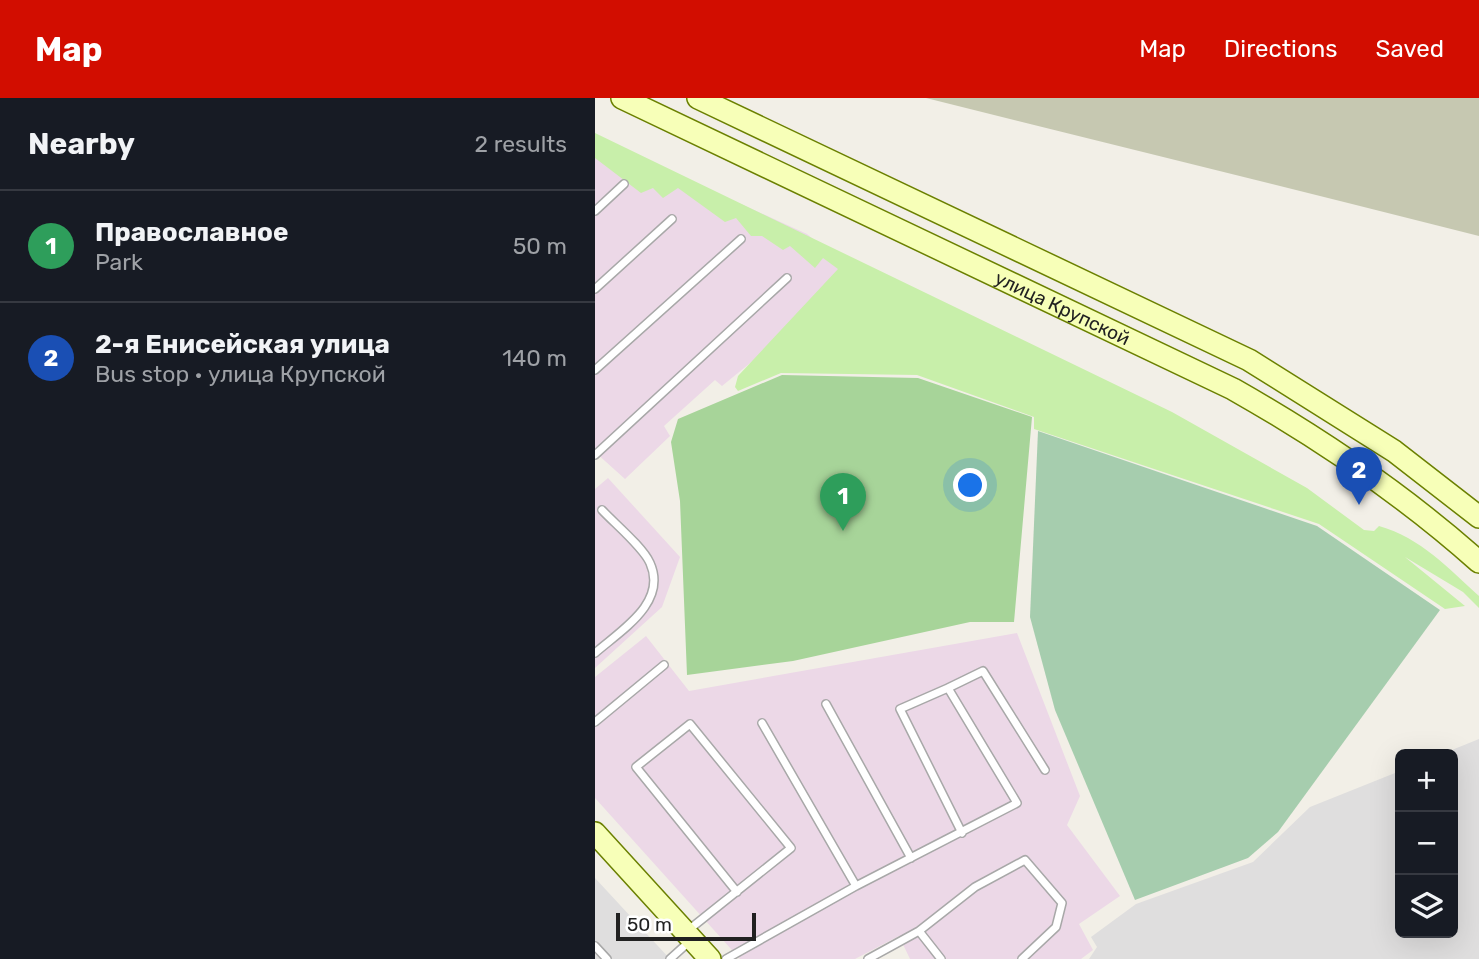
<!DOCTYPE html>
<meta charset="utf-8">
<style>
:root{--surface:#171b24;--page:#20242c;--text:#f1f3f6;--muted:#9ea1a6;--line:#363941;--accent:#d20d00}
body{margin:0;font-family:Rubik,sans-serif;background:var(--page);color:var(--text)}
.controls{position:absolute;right:21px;bottom:21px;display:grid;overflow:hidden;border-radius:10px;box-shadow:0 7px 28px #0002}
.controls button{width:63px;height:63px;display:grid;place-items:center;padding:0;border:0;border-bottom:2px solid var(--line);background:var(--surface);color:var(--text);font:35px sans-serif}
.scale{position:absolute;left:21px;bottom:18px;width:140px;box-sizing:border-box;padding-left:7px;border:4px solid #212121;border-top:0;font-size:19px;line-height:24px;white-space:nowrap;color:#212121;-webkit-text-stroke:5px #fff;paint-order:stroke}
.you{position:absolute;left:376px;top:388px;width:24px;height:24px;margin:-18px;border:5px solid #fff;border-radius:50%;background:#1a73e8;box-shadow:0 0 0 10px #1a73e833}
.badge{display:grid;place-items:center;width:46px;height:46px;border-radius:50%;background:var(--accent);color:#fff;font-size:23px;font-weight:700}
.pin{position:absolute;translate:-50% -58px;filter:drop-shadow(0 2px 4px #0008)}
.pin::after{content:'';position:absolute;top:37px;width:24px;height:21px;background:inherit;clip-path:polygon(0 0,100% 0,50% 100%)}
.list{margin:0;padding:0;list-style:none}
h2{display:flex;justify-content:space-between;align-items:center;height:91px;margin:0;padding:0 28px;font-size:30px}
h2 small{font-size:23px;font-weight:400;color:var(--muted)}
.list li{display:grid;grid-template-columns:46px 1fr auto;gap:21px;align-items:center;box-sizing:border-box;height:112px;padding:0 28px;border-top:2px solid var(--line)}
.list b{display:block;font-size:26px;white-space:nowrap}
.list p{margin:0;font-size:23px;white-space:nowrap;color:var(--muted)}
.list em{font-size:23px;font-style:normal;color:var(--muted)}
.icon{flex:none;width:38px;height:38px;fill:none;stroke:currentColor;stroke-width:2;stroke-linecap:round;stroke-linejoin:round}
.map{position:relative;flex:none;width:884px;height:861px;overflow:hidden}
header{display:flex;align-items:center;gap:42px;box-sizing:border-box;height:98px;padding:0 35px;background:var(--accent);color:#fff}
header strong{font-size:33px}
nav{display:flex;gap:38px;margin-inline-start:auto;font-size:24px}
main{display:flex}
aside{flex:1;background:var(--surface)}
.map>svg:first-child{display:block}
</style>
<header>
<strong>Map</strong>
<nav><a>Map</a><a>Directions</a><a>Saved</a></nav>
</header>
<main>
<aside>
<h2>Nearby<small>2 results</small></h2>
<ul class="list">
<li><span class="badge" style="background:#2e9e5b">1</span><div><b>Православное</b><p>Park</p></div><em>50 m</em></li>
<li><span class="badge" style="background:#1a4fb4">2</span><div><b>2-я Енисейская улица</b><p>Bus stop · улица Крупской</p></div><em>140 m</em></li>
</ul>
</aside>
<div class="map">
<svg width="884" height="861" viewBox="0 0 884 861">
<rect width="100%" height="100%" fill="#f2efe7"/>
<path fill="#dfdede" d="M884 641V861H494L502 849 496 839 541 806 658 764 715 709 805 673V835H858V656H847Z
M0 780 75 861H0Z"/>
<path fill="#ecd8e7" d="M0 40 212 136 262 178 127 288 120 282 69 328 75 338 30 381 0 354Z
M13 380 85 459 67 509 0 570V391Z
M422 535 485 698 472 727 525 798 484 826 498 852 486 861H315L304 838 260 861H145L0 700V579L51 538 94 593Z"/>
<path fill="#c6c8b1" d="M331 0H884V138L757 106Z"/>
<path fill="#c8efaa" d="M0 35 577 314 712 390 769 432 779 433 784 428C826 440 853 470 884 498V510L868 494 810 459 870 508 850 511 724 426 439 331V319L322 277 186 275 143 293 140 289 143 278 243 171 228 160 220 170 195 148 188 152 167 138H156L141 120 130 124 83 90 68 100 58 90 46 95 0 60Z"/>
<path fill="#a7d499" d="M187 277 323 280 437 319 419 524H375L198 563 92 577 85 403 76 344 83 321Z"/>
<path fill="#a6cdae" d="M443 333 722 428 845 512 683 734 653 760 540 802 460 612 435 519Z"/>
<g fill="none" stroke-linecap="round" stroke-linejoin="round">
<defs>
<path id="service" d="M0 113 29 86
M0 191 77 121
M0 272 146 141
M0 357 192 180
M0 555C25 533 73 505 55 465 48 449 19 425 7 412
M353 590 388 573 450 672
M231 606 316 760
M0 624 69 567
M167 625 261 788
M324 833 346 861
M91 834 196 750 95 626 41 669 142 794
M0 848 12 861
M75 861 95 843
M131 861 261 788 422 705 353 590 305 611 367 735
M273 861 324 833 380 789 430 762 467 805 461 829 427 861"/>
<g id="secondary">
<path id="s1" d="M27 0 638 291C726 341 809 397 884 464"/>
<path d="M103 0 654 262 799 353 884 419"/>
<path d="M0 735 115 861"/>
</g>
</defs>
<use href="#service" stroke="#a8a8a8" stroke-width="10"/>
<use href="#secondary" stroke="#6b8000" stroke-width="24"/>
<use href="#service" stroke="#fff" stroke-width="7"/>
<use href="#secondary" stroke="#f7ffb8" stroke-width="21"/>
</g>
<g text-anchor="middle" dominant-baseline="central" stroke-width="6" stroke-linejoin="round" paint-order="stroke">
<g font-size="19" fill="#212121" stroke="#fff">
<text stroke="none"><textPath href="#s1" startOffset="488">улица Крупской</textPath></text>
</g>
</g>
</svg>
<div class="controls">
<button>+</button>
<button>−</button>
<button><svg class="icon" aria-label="layers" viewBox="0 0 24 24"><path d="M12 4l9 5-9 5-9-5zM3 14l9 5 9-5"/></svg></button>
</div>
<div class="scale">50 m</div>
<div class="you"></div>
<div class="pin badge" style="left:248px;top:433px;background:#2e9e5b">1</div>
<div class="pin badge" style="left:764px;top:407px;background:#1a4fb4">2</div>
</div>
</main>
